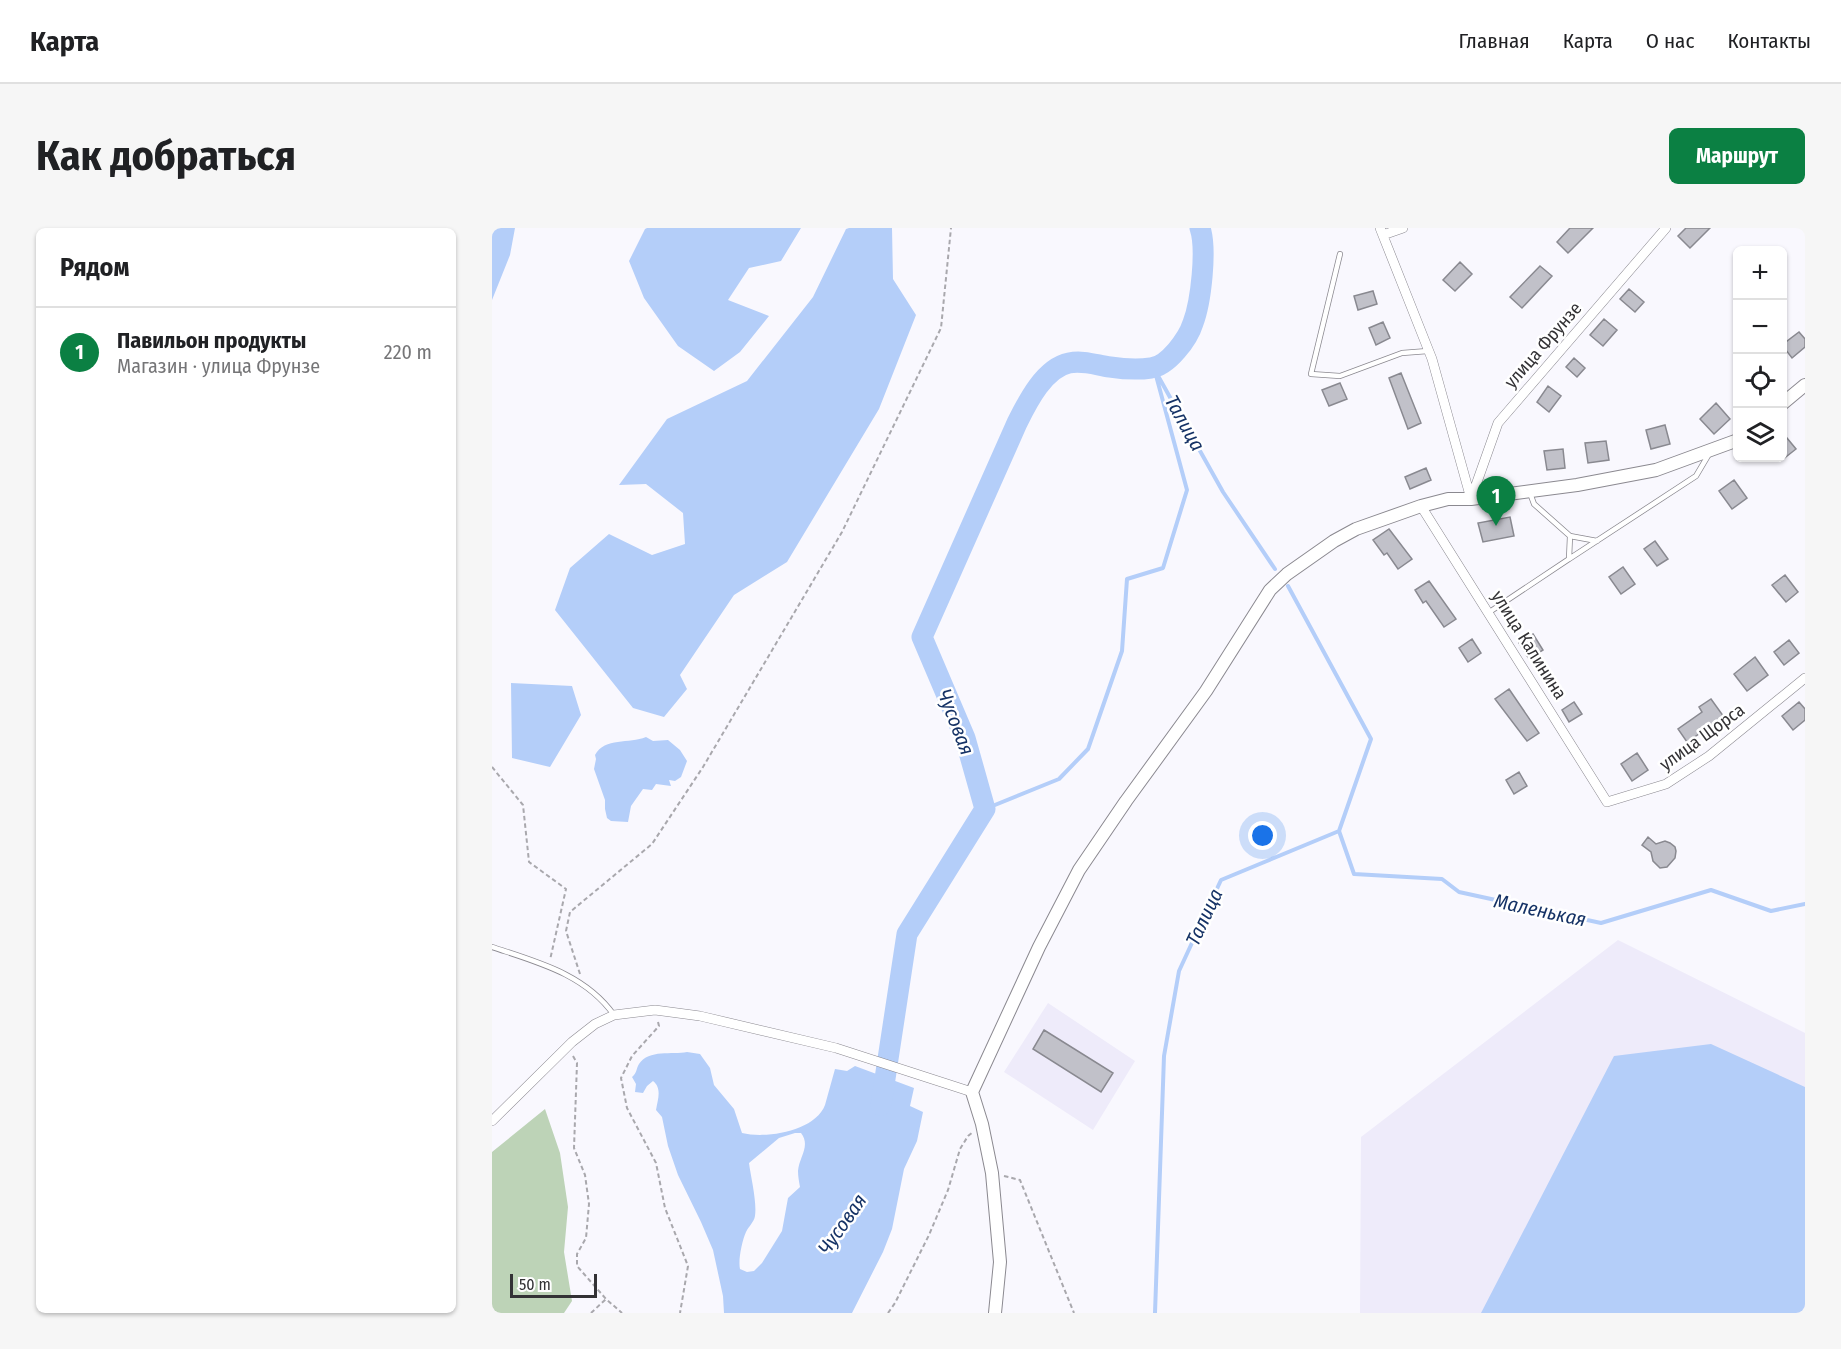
<!DOCTYPE html>
<html lang="ru">
<meta charset="utf-8">
<style>
:root{--surface:#fff;--page:#f6f6f6;--text:#202124;--muted:#757577;--line:#e0e0e0;--accent:#0b8043}
body{margin:0;font-family:"Fira Sans Condensed",sans-serif;background:var(--page);color:var(--text)}
.controls{position:absolute;right:18px;top:18px;display:grid;overflow:hidden;border-radius:9px;box-shadow:0 2px 4px #0004}
.controls button{width:54px;height:54px;display:grid;place-items:center;padding:0;border:0;border-bottom:2px solid var(--line);background:var(--surface);color:var(--text);font:30px sans-serif}
.scale{position:absolute;left:18px;bottom:15px;width:87px;box-sizing:border-box;padding-left:6px;border:3px solid #333235;border-top:0;font-size:16px;line-height:21px;white-space:nowrap;color:#333235;-webkit-text-stroke:4px #fff;paint-order:stroke}
.you{position:absolute;left:771px;top:608px;width:21px;height:21px;margin:-15px;border:4px solid #fff;border-radius:50%;background:#1a73e8;box-shadow:0 0 0 9px #1a73e833}
.badge{display:grid;place-items:center;width:39px;height:39px;border-radius:50%;background:var(--accent);color:#fff;font-size:20px;font-weight:700}
.pin{position:absolute;translate:-50% -50px;filter:drop-shadow(0 2px 3px #0008)}
.pin::after{content:'';position:absolute;top:32px;width:21px;height:18px;background:inherit;clip-path:polygon(0 0,100% 0,50% 100%)}
.list{margin:0;padding:0;list-style:none}
h2{display:flex;justify-content:space-between;align-items:center;height:78px;margin:0;padding:0 24px;font-size:26px}
h2 small{font-size:20px;font-weight:400;color:var(--muted)}
.list li{display:grid;grid-template-columns:39px 1fr auto;gap:18px;align-items:center;box-sizing:border-box;height:90px;padding:0 24px;border-top:2px solid var(--line)}
.list b{display:block;font-size:22px;white-space:nowrap}
.list p{margin:0;font-size:20px;white-space:nowrap;color:var(--muted)}
.list em{font-size:20px;font-style:normal;color:var(--muted)}
.icon{flex:none;width:33px;height:33px;fill:none;stroke:currentColor;stroke-width:2;stroke-linecap:round;stroke-linejoin:round}
.map{position:relative;flex:none;width:1313px;height:1085px;overflow:hidden;border-radius:9px}
header{display:flex;align-items:center;gap:36px;box-sizing:border-box;height:84px;padding:0 30px;background:var(--surface);border-bottom:2px solid var(--line)}
header strong{font-size:28px}
nav{display:flex;gap:33px;margin-inline-start:auto;font-size:21px}
.intro{display:flex;align-items:center;justify-content:space-between;box-sizing:border-box;height:144px;padding:0 36px}
h1{margin:0;font-size:42px}
.button{padding:15px 27px;border-radius:9px;background:var(--accent);color:#fff;font-size:21px;font-weight:700}
main{display:flex;gap:36px;padding:0 36px}
aside{flex:1;background:var(--surface);border-radius:9px;box-shadow:0 2px 4px #0004}
.map>svg:first-child{display:block}
</style>
<header>
<strong>Карта</strong>
<nav><a>Главная</a><a>Карта</a><a>О нас</a><a>Контакты</a></nav>
</header>
<div class="intro"><h1>Как добраться</h1><a class="button">Маршрут</a></div>
<main>
<aside>
<h2>Рядом<small></small></h2>
<ul class="list">
<li><span class="badge">1</span><div><b>Павильон продукты</b><p>Магазин · улица Фрунзе</p></div><em>220 m</em></li>
</ul>
</aside>
<div class="map">
<svg width="1313" height="1085" viewBox="0 0 1313 1085">
<rect width="100%" height="100%" fill="#f9f8fe"/>
<path fill="#eeebfa" d="M1126 712 1313 805V1085H868L869 909Z
M556 775 643 833 601 902 512 844Z"/>
<path fill="#bdd3b7" d="M53 881 68 925 76 979 72 1024 80 1073 72 1085H0V924Z"/>
<path fill="#b4cef9" fill-rule="evenodd" d="M0 0H23L18 27 0 72Z
M155 0H309L289 33 257 40 236 72 277 88 248 124 222 143 186 118 152 70 137 33 153 1Z
M357 0H400L401 51 424 87 387 181 295 334 242 367 188 447 195 461 172 489 141 480 63 382 78 340 117 306 160 327 193 316 191 285 154 256 127 257 175 191 255 153 321 69 354 1Z
M19 455 80 458 89 487 58 539 20 530Z
M154 509 161 513 176 512 188 522 195 533 189 549 183 553 177 552 179 558 164 556 160 562 151 561 139 578 136 594 119 593 115 590 113 581V572L102 541 104 531 103 527C113 509 137 516 154 509Z
M1219 816 1313 859V1085H989L1122 828Z
M195 824 208 826 218 840 222 857 242 881 250 905C275 911 323 903 333 877L343 841 355 843 363 838 422 860 418 878 431 884 425 913 412 941 400 1001 391 1024 360 1085H232L231 1068 221 1022 209 994 186 947 176 918 170 889 164 882C166 871 170 860 161 853L155 858 151 865 143 864 144 856 140 849C145 845 144 841 147 836 157 821 180 827 195 824ZM303 905H309C319 918 307 929 306 943 306 948 307 954 308 959L296 970 290 1003 270 1035 262 1043 255 1044 248 1041C246 1032 250 1013 254 1004 257 998 262 994 263 988 265 974 259 950 257 935L287 910Z"/>
<g fill="none" stroke-linecap="round" stroke-linejoin="round">
<path stroke="#b4cef9" stroke-width="4" d="M665 146 731 264 783 341
M493 581 567 551 596 521 630 423 635 351 671 340 695 262 662 140
M847 603 862 646 950 651 967 664 1109 695 1219 662 1279 683 1313 676
M663 1085 672 828 687 743 729 652 847 603 879 511 796 358"/>
<path stroke="#b4cef9" stroke-width="21" d="M389 877 415 706 493 581 473 510 430 409 525 195C535 175 552 140 577 135 591 132 604 137 618 139 631 141 646 142 659 140 676 138 696 111 701 95 709 74 715 21 708 0"/>
</g>
<path fill="#c1c1c9" stroke="#898990" stroke-width="1.5" d="M1078 0H1101L1076 25 1065 14Z
M1194 0H1218L1198 20 1186 8Z
M968 34 980 46 963 63 951 52Z
M1048 38 1060 48 1030 80 1018 69Z
M1137 61 1152 74 1143 84 1128 71Z
M881 63 885 76 866 82 862 68Z
M1112 91 1125 102 1111 118 1098 107Z
M891 94 898 110 884 117 877 100Z
M1307 104 1313 111V119L1300 130 1290 117Z
M1082 130 1093 140 1085 149 1074 139Z
M909 145 929 195 916 201 897 150Z
M848 155 855 171 837 178 830 162Z
M1056 158 1069 168 1057 184 1045 174Z
M1224 175 1238 191 1222 206 1208 191Z
M1173 197 1178 216 1159 221 1154 202Z
M1290 204 1304 221 1290 232Z
M1114 213 1117 232 1096 235 1093 215Z
M1071 221 1073 240 1055 242 1052 223Z
M934 240 939 252 918 261 913 249Z
M1242 252 1255 270 1240 281 1227 263Z
M1018 289 1022 308 991 314 986 295Z
M897 301 920 331 906 341 895 325 892 327 881 312Z
M1163 313 1176 331 1165 338 1152 321Z
M1131 339 1143 356 1129 366 1117 349Z
M1293 347 1306 364 1294 374 1280 357Z
M937 353 964 391 952 399 934 373 931 375 923 362Z
M1041 406 1051 422 1037 431 1027 415Z
M980 411 989 425 976 434 967 420Z
M1297 412 1307 425 1292 437 1282 424Z
M1263 429 1276 447 1255 463 1242 446Z
M1017 461 1047 505 1035 513 1003 471Z
M1219 471 1232 489 1195 514 1186 501 1210 484 1207 479Z
M1082 474 1090 486 1077 494 1070 482Z
M1307 474 1313 481V492L1301 502 1290 488Z
M1145 525 1156 542 1140 553 1129 536Z
M1027 544 1035 558 1022 566 1014 552Z
M1156 609 1164 616 1173 613 1178 615 1183 619 1184 623 1183 630 1175 639 1168 640 1161 633 1159 624 1150 617Z
M552 802 621 845 609 864 541 821Z"/>
<g fill="none" stroke-linecap="round" stroke-linejoin="round">
<defs>
<path id="service" d="M848 26 819 146 848 148 910 125 936 123
M1078 308 1105 313
M1077 331 1204 248 1217 226
M996 385 1077 331 1078 308 1042 276 1038 265
M0 719C45 734 93 746 122 787"/>
<path id="minor" d="M888 0 940 131 979 271
M891 7 911 0
M979 271 1006 195 1174 0
M929 278 1115 574 1174 556 1217 528 1313 450
M0 893 80 814 103 796 122 787 163 782 208 788 344 820 480 864"/>
<path id="tertiary" d="M1290 176 1313 157
M503 1085 508 1034 500 945 490 896 480 864 547 719 587 642 634 573 714 463 778 362 795 346 842 313 864 301 929 278 956 271H979L1085 257 1164 242 1246 212"/>
</defs>
<use href="#service" stroke="#8b8990" stroke-width="6"/>
<use href="#minor" stroke="#8b8990" stroke-width="10"/>
<use href="#tertiary" stroke="#8b8990" stroke-width="14"/>
<path stroke="#a9a8ad" stroke-width="2" stroke-dasharray="4.5 3" stroke-linecap="butt" d="M0 539 31 577 37 634 74 661 58 732
M88 746 74 703 78 684 160 616 211 539 350 304 449 100 459 0
M166 794 167 798 140 828 129 850 135 880 164 935 173 980 196 1038 188 1085
M81 828 85 835 82 920 93 947 97 976 94 1010 85 1026V1038L114 1071 130 1085
M512 948 528 952 582 1085
M99 1085 114 1071
M396 1085 403 1075 437 1007 456 962 468 921 476 908 481 904"/>
<use href="#service" stroke="#fff" stroke-width="4.5"/>
<use href="#minor" stroke="#fff" stroke-width="9"/>
<use href="#tertiary" stroke="#fff" stroke-width="12"/>
</g>
<g text-anchor="middle" dominant-baseline="central" stroke-width="5" stroke-linejoin="round" paint-order="stroke">
<g font-size="18" fill="#333235" stroke="#fff">
<text transform="translate(1051 117) rotate(-49)">улица Фрунзе</text>
<text transform="translate(1037 417) rotate(58)">улица Калинина</text>
<text transform="translate(1210 509) rotate(-36)">улица Щорса</text>
</g>
<g font-size="20" font-style="italic" fill="#163366" stroke="#fff">
<text transform="translate(693 195) rotate(61)">Талица</text>
<text transform="translate(464 494) rotate(69)">Чусовая</text>
<text transform="translate(1048 682) rotate(12)">Маленькая</text>
<text transform="translate(712 689) rotate(-65)">Талица</text>
<text transform="translate(350 996) rotate(-55)">Чусовая</text>
</g>
</g>
</svg>
<div class="controls">
<button>+</button>
<button>−</button>
<button><svg class="icon" aria-label="locate" viewBox="0 0 24 24"><circle cx="12" cy="12" r="6"/><path d="M12 2v4M12 18v4M2 12h4M18 12h4"/></svg></button>
<button><svg class="icon" aria-label="layers" viewBox="0 0 24 24"><path d="M12 4l9 5-9 5-9-5zM3 14l9 5 9-5"/></svg></button>
</div>
<div class="scale">50 m</div>
<div class="you"></div>
<div class="pin badge" style="left:1004px;top:298px">1</div>
</div>
</main>
